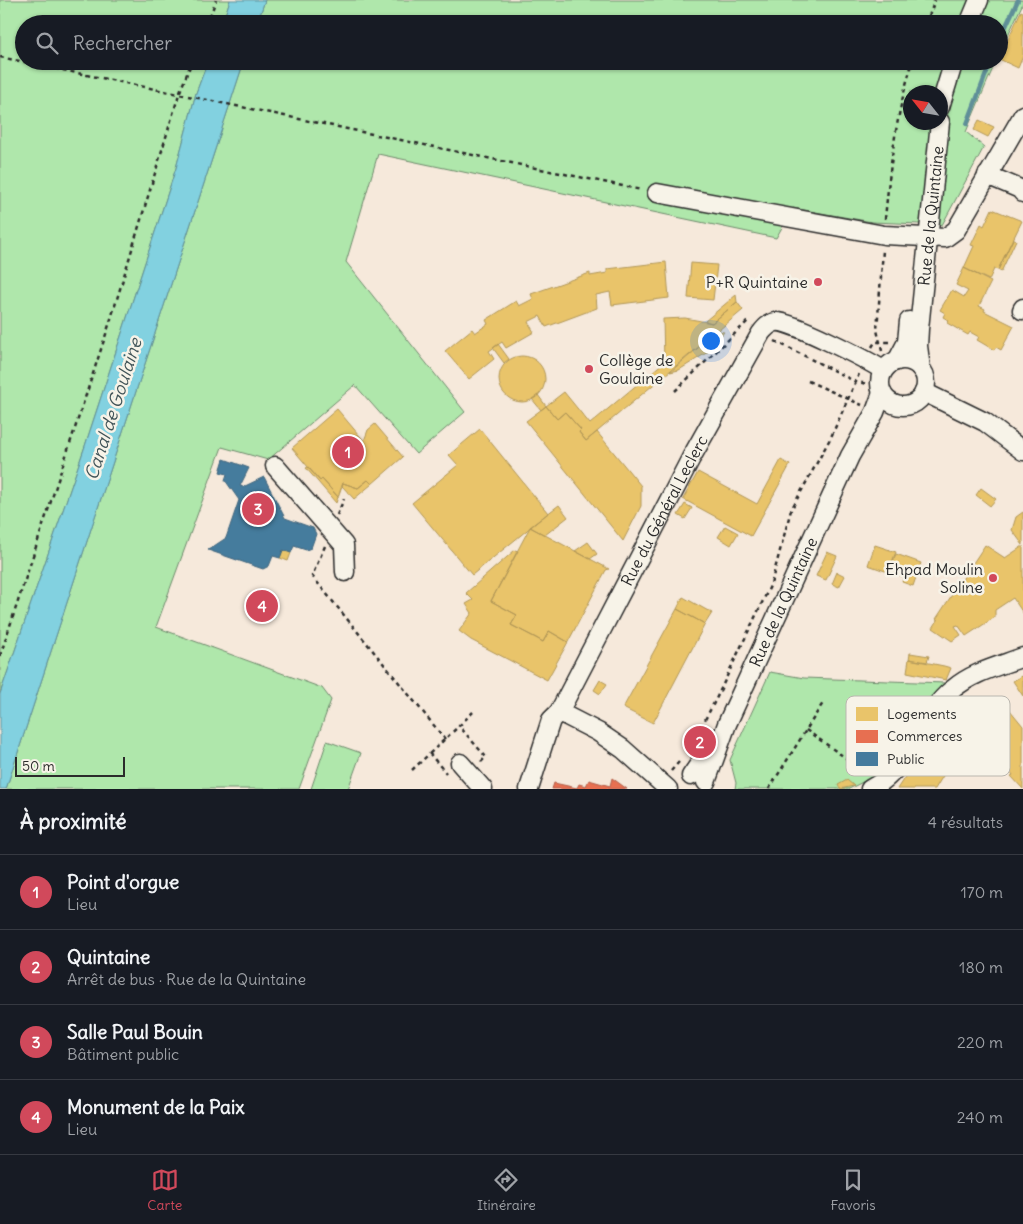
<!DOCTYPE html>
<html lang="fr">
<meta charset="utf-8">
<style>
:root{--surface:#171b24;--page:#242831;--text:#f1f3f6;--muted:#9ea1a6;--line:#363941;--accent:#d1495b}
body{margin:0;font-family:Delius,sans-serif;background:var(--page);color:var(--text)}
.compass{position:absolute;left:903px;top:85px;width:45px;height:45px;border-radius:50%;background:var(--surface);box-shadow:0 1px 4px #0004;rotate:301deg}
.scale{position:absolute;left:15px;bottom:12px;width:110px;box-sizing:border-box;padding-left:5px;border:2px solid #2b2b2b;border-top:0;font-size:14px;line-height:18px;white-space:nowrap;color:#2b2b2b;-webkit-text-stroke:4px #f7f3e8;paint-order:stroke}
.you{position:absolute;left:710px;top:340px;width:18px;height:18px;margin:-12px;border:4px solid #fff;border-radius:50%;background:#1a73e8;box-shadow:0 0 0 8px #1a73e833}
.badge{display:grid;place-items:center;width:32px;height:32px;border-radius:50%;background:var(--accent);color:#fff;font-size:16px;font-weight:700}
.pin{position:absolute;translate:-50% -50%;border:2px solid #fff;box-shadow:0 1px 5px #0006}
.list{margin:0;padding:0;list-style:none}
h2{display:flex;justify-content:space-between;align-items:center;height:65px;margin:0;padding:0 20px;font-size:21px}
h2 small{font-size:16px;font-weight:400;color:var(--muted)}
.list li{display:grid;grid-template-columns:32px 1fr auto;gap:15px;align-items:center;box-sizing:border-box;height:75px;padding:0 20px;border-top:1px solid var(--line)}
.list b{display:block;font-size:19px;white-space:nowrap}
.list p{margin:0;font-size:16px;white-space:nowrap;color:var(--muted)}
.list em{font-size:16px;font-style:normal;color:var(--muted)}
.icon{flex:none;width:28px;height:28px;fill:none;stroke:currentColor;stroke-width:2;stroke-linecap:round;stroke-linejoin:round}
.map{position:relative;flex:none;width:1023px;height:789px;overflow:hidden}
.search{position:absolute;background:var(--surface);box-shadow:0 1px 4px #0004;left:15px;right:15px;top:15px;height:55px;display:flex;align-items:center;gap:12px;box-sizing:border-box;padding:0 18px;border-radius:28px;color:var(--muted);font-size:19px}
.sheet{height:365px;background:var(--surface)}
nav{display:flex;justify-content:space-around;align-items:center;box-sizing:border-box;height:70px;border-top:1px solid var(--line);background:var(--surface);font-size:14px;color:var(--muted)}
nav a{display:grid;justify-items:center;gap:2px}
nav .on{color:var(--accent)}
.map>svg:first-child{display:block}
</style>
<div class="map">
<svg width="1023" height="789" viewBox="0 0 1023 789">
<rect width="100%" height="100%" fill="#f6e9db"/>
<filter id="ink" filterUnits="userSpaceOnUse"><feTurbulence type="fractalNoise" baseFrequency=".02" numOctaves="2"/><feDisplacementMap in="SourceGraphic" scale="10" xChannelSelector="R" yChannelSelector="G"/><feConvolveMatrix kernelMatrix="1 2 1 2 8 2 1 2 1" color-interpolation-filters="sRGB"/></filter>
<g filter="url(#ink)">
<path fill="#afe7ab" stroke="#6d896b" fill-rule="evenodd" d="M0 0H230L222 24H24V61H208L196 93 176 168 85 446 0 694Z
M265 0H1023V3L999 54V24H257Z
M244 61H996L966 132 984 147 942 225 872 222 793 208 776 238 378 154 346 262 465 412 416 454 355 385 268 460 222 447 156 627 322 688 331 700 299 789H6ZM910 92H940V122H910Z
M770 672 804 678 945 683 886 770 849 789H735L736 783 730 760Z
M327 741 361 753 348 789H311Z"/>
<path fill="#82d1e0" stroke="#5f8f98" d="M230 0H265L257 24H222Z
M208 61H244L6 789H0V694L85 446 176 168 196 93Z"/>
<path fill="#e9c46a" stroke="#b09657" d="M1021 11 1023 12V56L1018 68 999 59Z
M979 120 994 127 988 137 974 130Z
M992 209 1022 221 998 270 994 269 989 280 964 268 974 246 971 245 981 224 984 226Z
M1013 238 1016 240 1001 272 998 270Z
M666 262 669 298 612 305 610 292 596 295 597 308 546 327 540 316 528 322 534 332 506 348 502 342 489 351 494 359 469 379 445 351 472 329 475 333 488 324 486 320 516 301 519 306 533 299 531 294 590 273V276L607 273V269Z
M691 263 717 265 713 300 688 298Z
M964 268 991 282 979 306 985 309 984 311 1014 326 1001 350 996 347 994 350 977 340 979 337 970 332 968 335 947 323 948 320 943 317 945 313 940 310 952 290 964 297 968 291 956 285Z
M736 295 737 302 712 323 705 321Z
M737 302 743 310 586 441 579 432 581 430 565 412 557 419 546 406 564 392 590 424 664 362 663 319 685 318 712 323Z
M718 331 724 332 708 352 679 370 670 372Z
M498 344 509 359 504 363 493 348Z
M499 379a23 23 0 1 1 46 0a23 23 0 1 1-46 0Z
M538 395 546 406 541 410 532 399Z
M546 406 557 419 565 412 581 430 579 432 586 441 597 432 641 486V506L623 541 526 421Z
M337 409 364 441 368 430 375 424 403 457 372 484 368 480 358 488 343 483 338 497 322 479 320 481 292 448Z
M480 429 548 513 472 575 412 503 458 465 449 455Z
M781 460 790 465 751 536 683 499 698 472 757 504Z
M308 467 320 481 322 479 338 497 336 503 306 468Z
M368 480 372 484 354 499 342 486 343 483 358 488Z
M981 488 996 499 990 506 976 495Z
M685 504 692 508 685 519 678 515Z
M559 505 568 517 545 535 530 527Z
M1023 512V545L1012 530 1016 517Z
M725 526 738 533 731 545 718 537Z
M530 527 609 569 606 570 568 642 549 631 543 642 536 638 511 625 517 615 491 601Z
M588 542 597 554 590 559 575 551Z
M875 545 896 552 888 572 868 565Z
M985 545 1005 558 1023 546V613L1013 598 995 610V617L966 636 958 625 955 626 961 635 952 641 933 628 938 620 936 619Z
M283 550 291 553 288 561 280 558Z
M515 550 518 551 491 601 517 615 511 625 536 638 543 642 549 631 568 642 547 680 471 640 459 631 472 613 466 604 473 600 466 593Z
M827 552 837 556 826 580 816 576Z
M896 554 921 563 913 586 902 582 904 577 888 571Z
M837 572 845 576 839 587 832 584Z
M683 597 712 613 705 624 677 609Z
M677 609 705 624 653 723 623 708Z
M910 653 929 656 927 662 909 659Z
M909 659 944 666 951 668 946 680 907 672Z
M1023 675V696L1013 681Z
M600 680 607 684 600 694 594 690Z
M1001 699 1023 726V789L1011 776 1013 775 1006 766 1004 767 995 750 993 751 973 719Z
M940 721 951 728 962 747 958 751 935 789H897L925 746 928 747 934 738 931 736Z
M847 780 854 786 840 789 838 785Z"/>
<path fill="#e76f51" stroke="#af5b46" d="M612 778 627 789H552L554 783 577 788 579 784 586 786 589 780 610 786Z"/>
<path fill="#457b9d" stroke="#3d637b" d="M224 459 249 468 240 486 243 487 264 477 285 518 313 528 316 534 311 548 306 550 294 546 291 553 283 550 280 558 273 556 269 566 263 569 208 550 226 538 239 500 225 480 227 474 220 472Z"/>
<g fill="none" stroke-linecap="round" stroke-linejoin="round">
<path stroke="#5f8f98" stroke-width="4.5" d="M999 41 1018 0
M967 124 991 61"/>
<defs>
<g id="minor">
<path d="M969 24 979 0"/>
<path d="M940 107 954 61"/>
<path d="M987 175 1020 189 1023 193"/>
<path d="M657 193 884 235 945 238 956 230 1023 115"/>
<path d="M1022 310 1023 308"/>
<circle cx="903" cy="383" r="23"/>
<path d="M897 361 907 342 909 321"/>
<path id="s1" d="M921 369 918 346 919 329 940 122"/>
<path d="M924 392 985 422 1023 451"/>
<path d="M275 466 344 545 345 572"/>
<path d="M559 712 598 732 623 749 668 789"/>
<path d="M460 763 483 789"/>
<path d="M691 776 711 747"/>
<path id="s2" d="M706 782 727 724 850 456 875 412 882 393"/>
<path id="s3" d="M529 789 551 720 559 712 691 458 761 333C765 328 769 323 776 322 790 320 869 361 883 370"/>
<path d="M870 789C911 769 918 716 953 689 973 672 999 666 1023 657"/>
</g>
</defs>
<use href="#minor" stroke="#2b2b2b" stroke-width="21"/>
<path stroke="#2b2b2b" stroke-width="2.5" stroke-dasharray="4 4" stroke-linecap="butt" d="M207 24 216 0
M926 24 935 0
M0 57 642 190
M885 219C890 166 896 113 913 61
M775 341 856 382 869 384
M872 347 875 342H889
M882 351 877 330 883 250
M808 381 862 405
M675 391 749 320
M337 515 344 499
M325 546 312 576 445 739
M0 656 110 322 179 94 192 61
M473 712 459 726 486 757 481 762
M806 730 850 761 864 774
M690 748 716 699 771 584 791 510 831 437 859 374
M429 753 446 773
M412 770 459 726
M671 771 679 762
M769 789 823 703"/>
<use href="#minor" stroke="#f7f3e8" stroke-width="18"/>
</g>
</g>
<g fill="#d1495b" stroke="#f7f3e8" stroke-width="2">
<circle cx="818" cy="282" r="5"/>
<circle cx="589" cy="369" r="5"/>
<circle cx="993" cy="578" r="5"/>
</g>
<g text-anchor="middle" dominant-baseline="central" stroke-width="5" stroke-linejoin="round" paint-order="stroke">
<g font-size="16" fill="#2b2b2b" stroke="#f7f3e8">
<text stroke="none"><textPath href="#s1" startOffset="154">Rue de la Quintaine</textPath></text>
<text stroke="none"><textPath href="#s3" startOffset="311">Rue du Général Leclerc</textPath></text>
<text stroke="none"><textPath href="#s2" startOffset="196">Rue de la Quintaine</textPath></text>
</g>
<g font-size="16" fill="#2b2b2b" stroke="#f7f3e8" text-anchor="end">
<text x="808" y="282">P+R Quintaine</text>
<text x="599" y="360" text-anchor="start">Collège de<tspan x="599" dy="18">Goulaine</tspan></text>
<text x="983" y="569">Ehpad Moulin<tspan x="983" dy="18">Soline</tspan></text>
</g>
<g font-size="18" font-style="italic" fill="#415458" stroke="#f7f3e8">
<text transform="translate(113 409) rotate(-72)">Canal de Goulaine</text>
</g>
</g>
<rect x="846" y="696" width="164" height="80" rx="8" fill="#f7f3e8" stroke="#bab7af" stroke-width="1"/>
<rect x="856" y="707" width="22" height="14" fill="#e9c46a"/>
<rect x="856" y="730" width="22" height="13" fill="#e76f51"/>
<rect x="856" y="752" width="22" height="14" fill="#457b9d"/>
<g font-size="14" fill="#2b2b2b">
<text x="887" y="719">Logements</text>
<text x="887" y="741">Commerces</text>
<text x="887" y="764">Public</text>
</g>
</svg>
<svg class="compass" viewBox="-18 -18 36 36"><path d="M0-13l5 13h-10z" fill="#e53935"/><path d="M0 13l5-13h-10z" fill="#9ea1a6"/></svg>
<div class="scale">50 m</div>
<div class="you"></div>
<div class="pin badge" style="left:348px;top:452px">1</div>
<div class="pin badge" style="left:700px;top:742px">2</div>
<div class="pin badge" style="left:258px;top:509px">3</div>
<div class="pin badge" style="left:262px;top:606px">4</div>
<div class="search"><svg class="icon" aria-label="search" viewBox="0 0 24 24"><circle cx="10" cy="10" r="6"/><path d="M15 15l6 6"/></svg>Rechercher</div>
</div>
<section class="sheet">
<h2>À proximité<small>4 résultats</small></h2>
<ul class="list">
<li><span class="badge">1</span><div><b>Point d'orgue</b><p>Lieu</p></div><em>170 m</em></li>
<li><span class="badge">2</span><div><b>Quintaine</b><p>Arrêt de bus · Rue de la Quintaine</p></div><em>180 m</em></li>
<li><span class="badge">3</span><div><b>Salle Paul Bouin</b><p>Bâtiment public</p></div><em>220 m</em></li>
<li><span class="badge">4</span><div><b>Monument de la Paix</b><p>Lieu</p></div><em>240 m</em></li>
</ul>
</section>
<nav>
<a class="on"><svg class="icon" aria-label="map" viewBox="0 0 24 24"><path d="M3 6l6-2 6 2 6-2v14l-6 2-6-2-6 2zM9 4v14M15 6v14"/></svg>Carte</a>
<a><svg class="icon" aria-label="directions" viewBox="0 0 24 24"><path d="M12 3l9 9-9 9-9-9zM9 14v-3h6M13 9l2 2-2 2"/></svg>Itinéraire</a>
<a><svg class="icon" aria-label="saved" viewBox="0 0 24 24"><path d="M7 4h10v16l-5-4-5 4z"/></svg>Favoris</a>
</nav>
